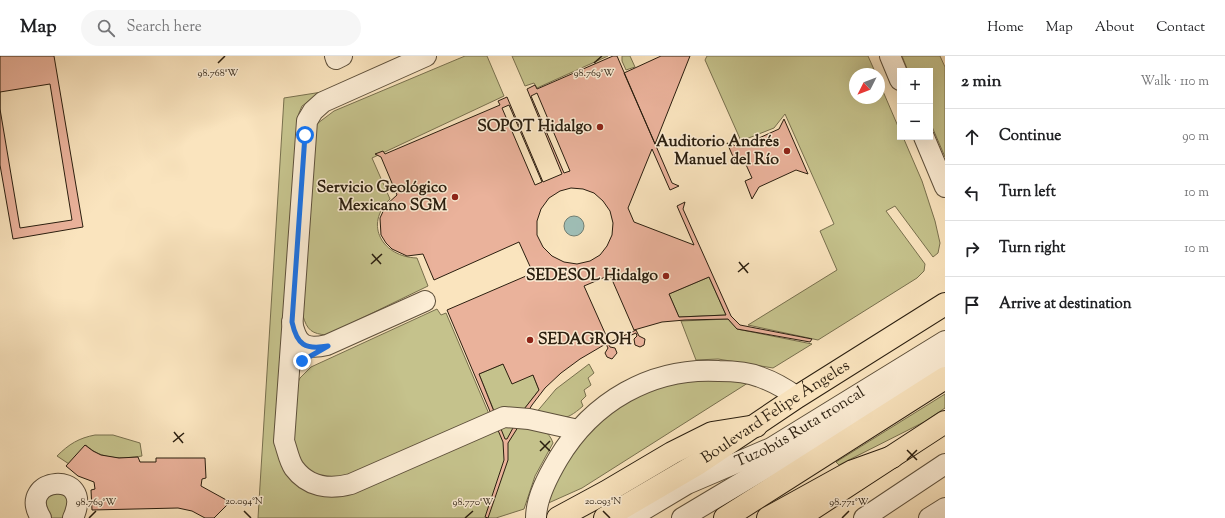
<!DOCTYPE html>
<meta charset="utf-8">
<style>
:root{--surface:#fff;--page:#f6f6f6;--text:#202124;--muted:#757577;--line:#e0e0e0}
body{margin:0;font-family:"Sorts Mill Goudy",serif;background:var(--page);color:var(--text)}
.controls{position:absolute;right:12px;top:12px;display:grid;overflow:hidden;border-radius:0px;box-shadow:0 4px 16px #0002}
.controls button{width:36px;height:36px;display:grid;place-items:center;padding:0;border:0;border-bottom:1px solid var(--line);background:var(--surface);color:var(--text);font:20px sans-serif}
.compass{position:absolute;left:849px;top:12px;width:36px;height:36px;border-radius:50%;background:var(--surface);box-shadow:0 4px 16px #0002;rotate:228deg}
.stop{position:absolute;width:12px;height:12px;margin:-9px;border:3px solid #1a73e8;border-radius:50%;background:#fff}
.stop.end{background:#1a73e8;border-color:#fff;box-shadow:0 1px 4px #0008}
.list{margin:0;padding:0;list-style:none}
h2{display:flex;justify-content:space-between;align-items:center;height:52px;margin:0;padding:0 16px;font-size:17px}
h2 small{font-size:13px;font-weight:400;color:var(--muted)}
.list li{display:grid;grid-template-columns:26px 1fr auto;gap:12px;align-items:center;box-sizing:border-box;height:56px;padding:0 16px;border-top:1px solid var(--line)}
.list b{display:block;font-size:15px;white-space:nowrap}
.list em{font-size:13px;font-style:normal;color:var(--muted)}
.icon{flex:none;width:22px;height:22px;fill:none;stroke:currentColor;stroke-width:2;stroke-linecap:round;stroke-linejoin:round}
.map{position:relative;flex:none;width:945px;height:462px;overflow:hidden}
header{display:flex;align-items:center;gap:24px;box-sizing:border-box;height:56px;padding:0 20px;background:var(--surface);border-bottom:1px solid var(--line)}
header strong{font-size:19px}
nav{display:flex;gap:22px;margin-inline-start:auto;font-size:14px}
.search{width:280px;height:36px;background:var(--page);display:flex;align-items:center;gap:10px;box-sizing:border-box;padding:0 14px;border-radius:22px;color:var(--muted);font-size:15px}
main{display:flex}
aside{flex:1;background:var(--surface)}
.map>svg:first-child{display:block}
</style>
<header>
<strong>Map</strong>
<div class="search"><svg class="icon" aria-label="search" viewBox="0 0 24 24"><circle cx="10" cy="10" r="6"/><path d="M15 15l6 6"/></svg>Search here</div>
<nav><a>Home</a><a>Map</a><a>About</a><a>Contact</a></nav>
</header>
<main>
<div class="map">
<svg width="945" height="462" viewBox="0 0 945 462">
<rect width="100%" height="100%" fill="#fae4be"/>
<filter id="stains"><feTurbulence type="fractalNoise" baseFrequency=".005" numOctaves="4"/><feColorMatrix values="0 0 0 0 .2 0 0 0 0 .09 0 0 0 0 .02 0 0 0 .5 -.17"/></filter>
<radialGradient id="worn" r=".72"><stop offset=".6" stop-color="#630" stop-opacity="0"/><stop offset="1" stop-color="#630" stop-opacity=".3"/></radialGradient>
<path fill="#c5c28c" stroke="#78704e" d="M465 0H487L504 40 372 102 390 143C363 169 383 201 417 202L428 230 327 279C312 278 307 274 303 260L314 70 334 55Z
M512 0H608L537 32 534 27 525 30Z
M622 0H630L635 11 626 14 622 5Z
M707 0H868L876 18H855V42H879V26L900 75V81H903L922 125 935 165 940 187 938 197 933 201 895 150 886 155 925 208 924 215 917 222 818 284 748 269 837 214 820 175 834 168 785 58 774 72 741 85 705 4Z
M902 0H940L945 11V101L930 66V15H908Z
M322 36 302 50 299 57 279 378 308 432 494 372C513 369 546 364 553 387L535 420 524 453 496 462H258L284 42Z
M709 221 726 259 679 261 669 238Z
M437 253 441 259 446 257 489 358 344 423 324 424 308 417 295 401 291 385 294 334 300 322 311 311Z
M728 263 737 273 812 288 773 312 718 303 696 304 681 265Z
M503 308 533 319 539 334 521 357H495L479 318Z
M589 308 594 317 588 322 591 329 584 334 586 340 581 345 583 350C564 367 559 363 535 358L556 333Z
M695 322 751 325 582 432 544 449 583 377 635 337Z
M945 338V352L924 366 839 409 836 406Z
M95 379H113L140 387 142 400C122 403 101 404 86 389L69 408 57 400C69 388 79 382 95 379Z
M58 434 69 441 64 462H49L45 441Z"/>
<path fill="#9fbeb6" stroke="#707e73" d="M564 170a10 10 0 1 1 20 0a10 10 0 1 1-20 0Z"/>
<path fill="#eab29b" stroke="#2a1e0f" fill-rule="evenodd" d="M0 0H54L83 171 13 183 0 109Z
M613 0H617L672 127 679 130 670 134 652 93 628 152 634 166 694 189 677 150 685 146 683 153 731 260 740 269 812 283 810 286 737 273 728 263 685 264 662 266 634 274 610 219 584 230 609 286 580 303 561 317 545 332 532 349 508 387V404L488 462 485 461 504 404 503 386 447 254 533 217 519 186 434 224 423 198 407 200 392 193 386 187 381 179 380 162 386 149 397 139 381 101 375 98 383 95 385 98 500 49 498 45 507 41 543 126 562 118 527 33 535 29 537 33ZM537 37 570 115 564 117 531 40ZM509 49 542 126 535 129 502 52ZM571 132 583 133 594 137 603 145 610 155 613 167 612 179 607 190 600 199 590 205 577 208 564 206 552 200 543 191 537 179V165L541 153 549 142 560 135ZM709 221 726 259 679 261 669 238ZM503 308 512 328 533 319 539 334 521 357 507 383H505L479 318Z
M661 0H690L655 88 624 17Z
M50 28 72 164 20 172 0 53V36Z
M784 63 808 118 796 114 759 131 752 143 745 125 752 122 743 102 735 105 727 87 739 91 779 73Z
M636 274 639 280 645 283 644 289 640 291 635 289 634 283 637 280 636 277 609 289 610 291 615 292 617 297 612 303 607 301 605 297 608 292 606 288Z
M85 389 93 395 101 399 119 402 138 401 140 406H156V402H205L206 422 202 423 201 430 230 446 214 462H205L192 455 178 452 92 454 91 434 95 433 94 426 78 420 66 410Z"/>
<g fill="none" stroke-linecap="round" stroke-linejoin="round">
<defs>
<g id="minor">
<path d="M335 0 336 3 342 0"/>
<path d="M426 0 323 46 313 55 307 65 284 385C287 393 289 405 294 412 308 431 329 434 351 428L504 361 529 363 578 374"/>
<path d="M890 0 900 24"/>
<path d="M924 81 945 131"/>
<path d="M292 266C297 289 305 294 327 289L425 245"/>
<path d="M41 462C15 421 96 412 73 462"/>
<path d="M536 462C536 442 548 420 558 403 592 346 651 311 719 315 732 315 748 316 760 321 774 326 786 333 797 341"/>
<path id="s1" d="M630 462 687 428 771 392 945 285"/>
<path d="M682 462 945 305"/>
<path d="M864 462 945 408"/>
<path d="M929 462 945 452"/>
</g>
<path id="major" d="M558 462 606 436 672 397 712 377 756 370
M798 462 945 366"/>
<g id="highway">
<path id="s2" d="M605 462 699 407 797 341 945 248"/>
<path d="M725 462 945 322"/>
<path d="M768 462 853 415 892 401"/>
</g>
</defs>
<use href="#minor" stroke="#5e503b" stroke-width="22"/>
<use href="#major" stroke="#2a1e0f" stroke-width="24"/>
<use href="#highway" stroke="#2a1e0f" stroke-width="24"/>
<use href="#minor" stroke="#fcedd5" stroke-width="20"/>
<use href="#major" stroke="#fae4be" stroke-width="22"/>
<use href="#highway" stroke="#fae4be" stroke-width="22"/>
</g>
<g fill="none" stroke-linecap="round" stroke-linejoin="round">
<path stroke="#1a73e8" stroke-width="5" d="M302 305 328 290C305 294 297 289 292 266L305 79"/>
</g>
<path fill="none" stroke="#2a1e0f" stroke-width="1.5" d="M218 7 225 0M594 7 602 0M372 198 381 208M739 206 748 217M371 208 382 198M738 216 749 207M174 376 183 387M540 385 550 395M173 386 184 377M907 394 917 404M540 395 550 385M907 404 917 394M244 455 251 462M603 455 610 462M89 462 96 455M465 462 473 455M842 462 849 455"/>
<g fill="#8f2418" stroke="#fcedd5" stroke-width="1.5">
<circle cx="600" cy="71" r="4"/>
<circle cx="787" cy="95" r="4"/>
<circle cx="455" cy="141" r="4"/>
<circle cx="666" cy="220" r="4"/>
<circle cx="530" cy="284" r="4"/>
</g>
<g text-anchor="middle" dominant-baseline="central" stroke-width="3" stroke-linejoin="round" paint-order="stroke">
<g font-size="16" font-weight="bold" fill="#2a1e0f" stroke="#fcedd5" text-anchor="end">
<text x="592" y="71">SOPOT Hidalgo</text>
<text x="779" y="86">Auditorio Andrés<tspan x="779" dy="18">Manuel del Río</tspan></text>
<text x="447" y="132">Servicio Geológico<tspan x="447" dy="18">Mexicano SGM</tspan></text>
<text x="658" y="220">SEDESOL Hidalgo</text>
<text x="538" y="284" text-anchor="start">SEDAGROH</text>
</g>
<g font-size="16" fill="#2a1e0f" stroke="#fcedd5">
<text stroke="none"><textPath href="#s2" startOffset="201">Boulevard Felipe Ángeles</textPath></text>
<text stroke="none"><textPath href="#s1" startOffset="193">Tuzobús Ruta troncal</textPath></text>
</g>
</g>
<g font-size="10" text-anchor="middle" fill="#2a1e0f" stroke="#fcedd5" stroke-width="3" stroke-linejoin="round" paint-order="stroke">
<text x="218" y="20">98.768°W</text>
<text x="594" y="20">98.769°W</text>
<text x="244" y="448">20.094°N</text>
<text x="603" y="448">20.093°N</text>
<text x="96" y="449">98.769°W</text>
<text x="473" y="449">98.770°W</text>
<text x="849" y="449">98.771°W</text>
</g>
<rect width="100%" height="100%" filter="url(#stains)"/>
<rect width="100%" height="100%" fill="url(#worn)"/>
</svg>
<div class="controls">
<button>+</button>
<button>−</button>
</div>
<svg class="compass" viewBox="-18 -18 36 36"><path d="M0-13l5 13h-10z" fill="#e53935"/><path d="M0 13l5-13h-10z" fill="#757577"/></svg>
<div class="stop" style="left:305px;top:79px"></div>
<div class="stop end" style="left:302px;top:305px"></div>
</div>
<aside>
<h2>2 min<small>Walk · 110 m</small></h2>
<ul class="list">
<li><svg class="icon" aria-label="ahead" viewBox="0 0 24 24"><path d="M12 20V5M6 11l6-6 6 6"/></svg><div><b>Continue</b></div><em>90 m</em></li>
<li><svg class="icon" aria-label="left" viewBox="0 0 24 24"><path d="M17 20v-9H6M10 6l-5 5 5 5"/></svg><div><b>Turn left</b></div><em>10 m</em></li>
<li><svg class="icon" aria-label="right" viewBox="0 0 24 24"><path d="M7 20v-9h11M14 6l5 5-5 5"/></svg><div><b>Turn right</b></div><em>10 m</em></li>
<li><svg class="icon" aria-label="arrive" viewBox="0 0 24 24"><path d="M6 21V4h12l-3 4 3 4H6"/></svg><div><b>Arrive at destination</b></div></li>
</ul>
</aside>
</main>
